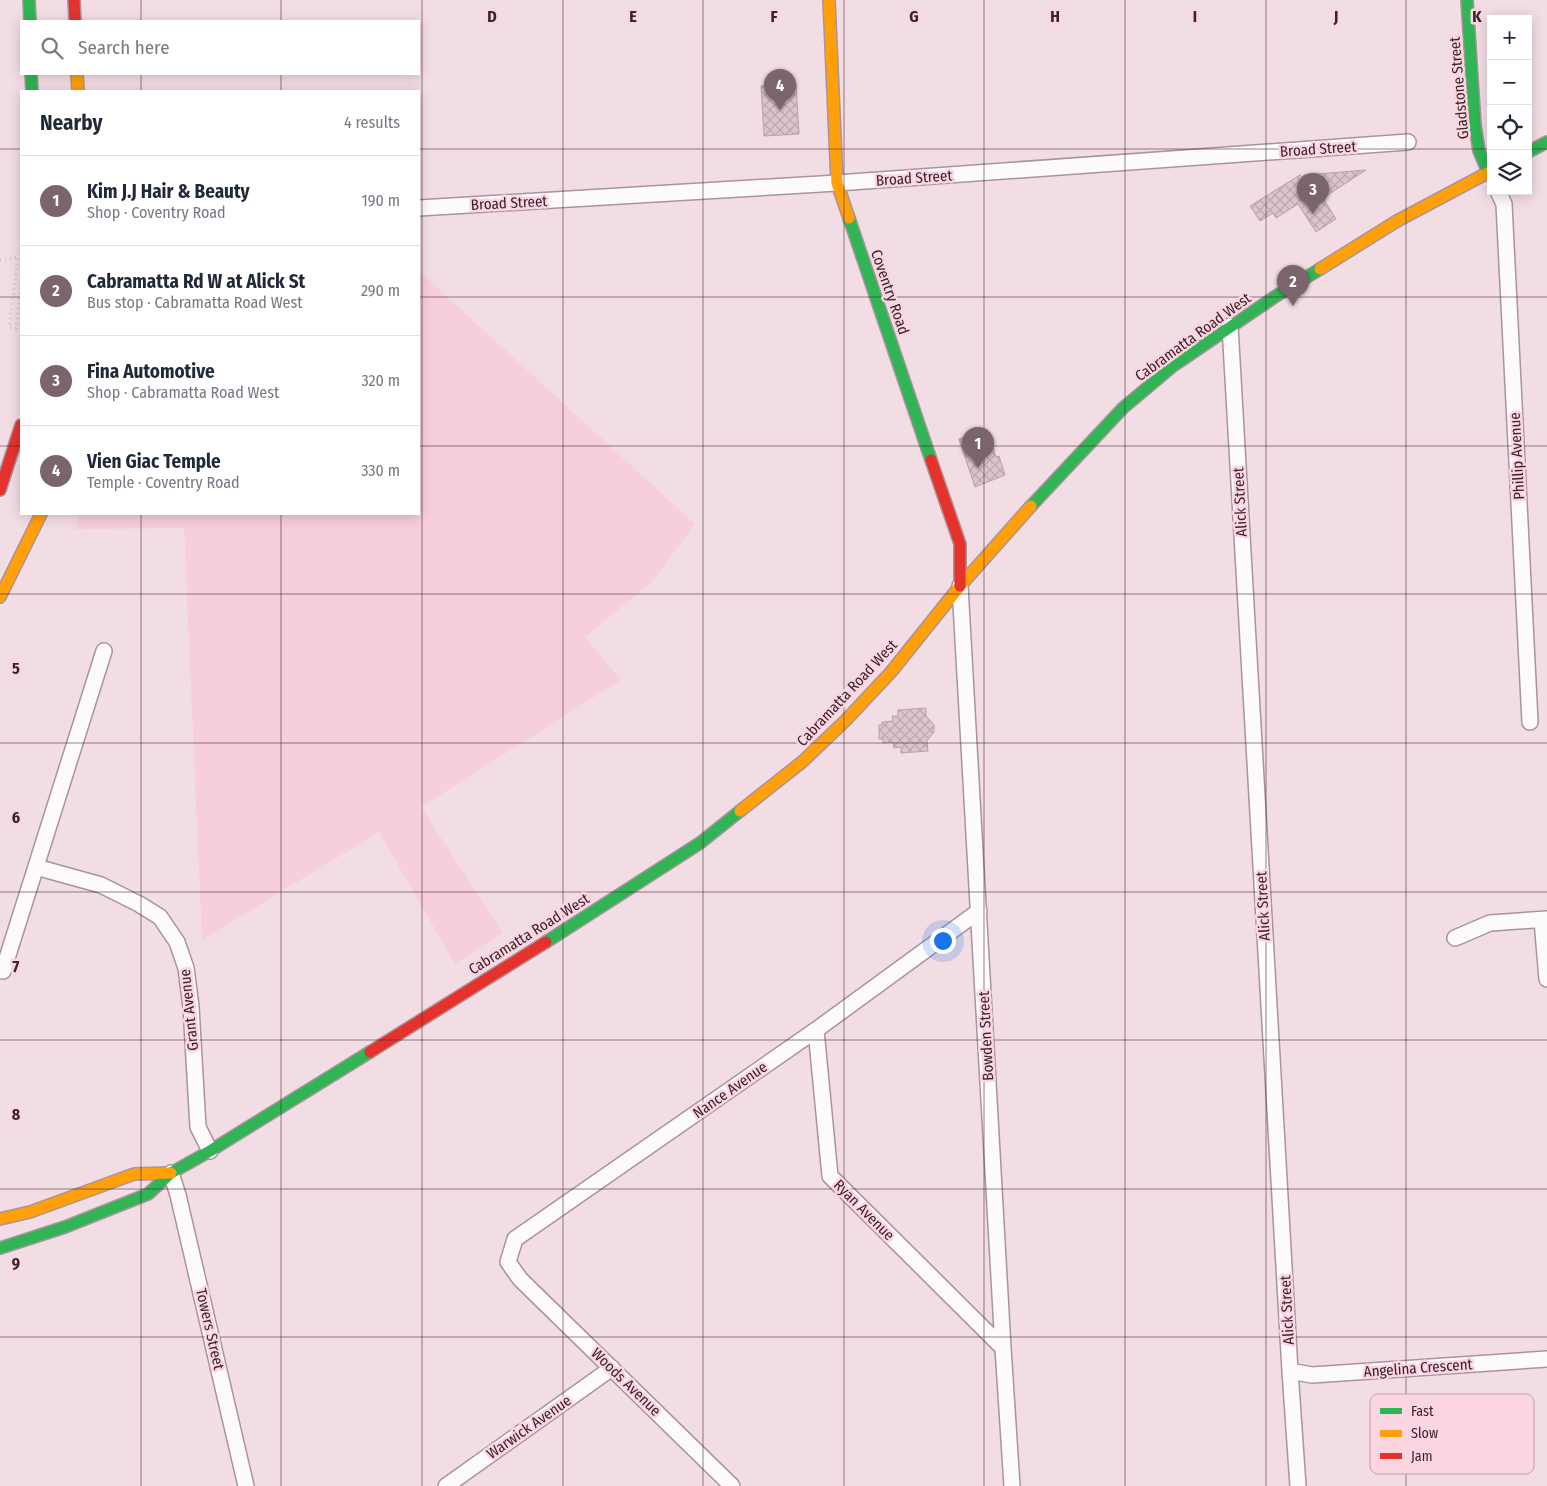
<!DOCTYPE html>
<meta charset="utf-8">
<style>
:root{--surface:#fff;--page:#f6f6f7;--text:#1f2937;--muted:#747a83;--line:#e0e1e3;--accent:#7b646b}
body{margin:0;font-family:"Fira Sans Condensed",sans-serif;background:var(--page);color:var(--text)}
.controls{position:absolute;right:15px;top:15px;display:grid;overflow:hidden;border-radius:0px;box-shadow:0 2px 12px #0003}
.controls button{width:45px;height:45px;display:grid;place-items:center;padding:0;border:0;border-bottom:1px solid var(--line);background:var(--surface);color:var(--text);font:25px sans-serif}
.you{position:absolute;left:942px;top:940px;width:18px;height:18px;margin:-12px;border:4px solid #fff;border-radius:50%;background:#1a73e8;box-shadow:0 0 0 8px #1a73e833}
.badge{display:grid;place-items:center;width:32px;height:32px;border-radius:50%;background:var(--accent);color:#fff;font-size:16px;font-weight:700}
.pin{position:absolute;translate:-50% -41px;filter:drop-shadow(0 1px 2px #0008)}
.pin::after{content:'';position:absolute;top:26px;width:18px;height:15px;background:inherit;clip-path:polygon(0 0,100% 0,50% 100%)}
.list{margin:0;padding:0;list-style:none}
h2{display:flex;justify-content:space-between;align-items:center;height:65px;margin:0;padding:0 20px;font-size:21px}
h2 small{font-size:16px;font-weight:400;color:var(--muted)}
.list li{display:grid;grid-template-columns:32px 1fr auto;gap:15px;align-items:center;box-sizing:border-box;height:90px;padding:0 20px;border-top:1px solid var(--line)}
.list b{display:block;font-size:19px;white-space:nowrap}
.list p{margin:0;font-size:16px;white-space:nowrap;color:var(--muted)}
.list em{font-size:16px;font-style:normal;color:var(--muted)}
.icon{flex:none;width:28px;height:28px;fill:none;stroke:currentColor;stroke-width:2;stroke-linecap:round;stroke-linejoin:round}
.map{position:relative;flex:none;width:1547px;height:1486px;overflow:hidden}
.search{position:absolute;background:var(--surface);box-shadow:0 2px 12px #0003;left:20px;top:20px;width:400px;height:55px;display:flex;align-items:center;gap:12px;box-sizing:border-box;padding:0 18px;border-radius:0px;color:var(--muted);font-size:19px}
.panel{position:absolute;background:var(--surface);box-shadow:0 2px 12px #0003;left:20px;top:90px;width:400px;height:425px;border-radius:0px}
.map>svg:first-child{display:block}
</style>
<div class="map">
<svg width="1547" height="1486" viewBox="0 0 1547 1486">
<defs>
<pattern id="building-cross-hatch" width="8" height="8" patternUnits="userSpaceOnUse" patternTransform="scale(1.25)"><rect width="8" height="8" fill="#dcc4cc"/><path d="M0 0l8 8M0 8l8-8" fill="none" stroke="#bea8af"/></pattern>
</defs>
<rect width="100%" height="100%" fill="#f3dde4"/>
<path fill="#f7cedb" d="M419 271 695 524 651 583 585 637 621 680 421 807 503 933 455 964 379 832 202 940 184 528 75 529 80 514H419Z"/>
<path fill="url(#building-cross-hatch)" stroke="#b7a3a9" d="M796 84 799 134 764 136 761 86Z
M1366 170 1323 198 1336 219 1316 232 1298 204 1276 218 1273 213 1260 221 1250 206 1300 175 1302 177 1304 175Z
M987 429 996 457 999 456 1005 475 975 487 959 439Z
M926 708V716L934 725V732L927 741 928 751 901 753V747L894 748 893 742 883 743V739H879V725H882V722L893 721 892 716H898V710Z"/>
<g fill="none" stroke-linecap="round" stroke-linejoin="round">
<defs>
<path id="street" d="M1498 191 1504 204 1530 722
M419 208 837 183 1408 142
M1230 326 1290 1371 1298 1486
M960 586 1003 1348 1012 1486
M36 867 101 885 139 904 160 917 177 942 186 968 191 1007 198 1127 210 1151
M1542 920 1547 979
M1455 938 1490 923 1547 919
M3 971 104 651
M816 1030 830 1176 1003 1348
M171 1173 178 1195 246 1486
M1290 1371 1312 1375 1547 1359
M446 1486 612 1368
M732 1486 520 1279 508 1262 515 1239 816 1030 979 911"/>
<path id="fast" d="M29 0 30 21
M1467 0 1475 125 1479 151 1488 172
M31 74 32 91
M1528 152 1547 142
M849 218 931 460
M1031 506 1123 408 1173 366 1276 296 1320 269
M546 942 700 843 740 811
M0 1248 65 1227 148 1194 171 1173 210 1151 370 1052"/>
<path id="slow" d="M829 0 837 183 849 218
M77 74 78 91
M1320 269 1397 221 1491 171
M0 597 41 514
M740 811 802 762 846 720 891 672 960 586 1031 506
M0 1219 30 1212 134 1174 171 1173"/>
<path id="jam" d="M74 0 75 21
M931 460 960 544V586
M0 490 21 425
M370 1052 546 942"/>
</defs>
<use href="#street" stroke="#a9949b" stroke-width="18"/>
<use href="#fast" stroke="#a9949b" stroke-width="14"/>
<use href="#slow" stroke="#a9949b" stroke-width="14"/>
<use href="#jam" stroke="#a9949b" stroke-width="14"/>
<path stroke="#ccc2c6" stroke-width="3" stroke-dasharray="1 4" stroke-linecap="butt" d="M0 260 18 257 9 327 16 328 21 285"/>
<use href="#street" stroke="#fdfafb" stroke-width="15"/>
<use href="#fast" stroke="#30b455" stroke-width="11"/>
<use href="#slow" stroke="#ff9f0a" stroke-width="11"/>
<use href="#jam" stroke="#e5322d" stroke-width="11"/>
</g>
<path fill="none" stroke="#3a232a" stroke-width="1" stroke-opacity="0.55" d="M141 0V21M281 0V21M422 0V1486M563 0V1486M703 0V1486M844 0V1486M984 0V1486M1125 0V1486M1266 0V1486M1406 0V1486M141 74V91M281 74V91M0 149H21M419 149H1491M1528 149H1547M0 297H21M419 297H1547M0 446H21M419 446H1547M141 514V1486M281 514V1486M0 594H1547M0 743H1547M0 892H1547M0 1040H1547M0 1189H1547M0 1337H1547"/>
<g text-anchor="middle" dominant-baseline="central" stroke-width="5" stroke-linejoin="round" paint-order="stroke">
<g font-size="15" fill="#3a232a" stroke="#fbd5e0">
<text transform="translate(1459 88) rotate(-95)">Gladstone Street</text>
<text transform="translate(1318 149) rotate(-4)">Broad Street</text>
<text transform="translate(914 178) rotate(-4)">Broad Street</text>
<text transform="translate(509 203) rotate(-3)">Broad Street</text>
<text transform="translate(890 292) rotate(71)">Coventry Road</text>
<text transform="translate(1193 337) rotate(-36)">Cabramatta Road West</text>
<text transform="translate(1517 456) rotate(-93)">Phillip Avenue</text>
<text transform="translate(1240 502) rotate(-93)">Alick Street</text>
<text transform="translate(847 693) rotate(-47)">Cabramatta Road West</text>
<text transform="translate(1263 906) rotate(-93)">Alick Street</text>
<text transform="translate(529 934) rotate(-32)">Cabramatta Road West</text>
<text transform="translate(189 1010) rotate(-96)">Grant Avenue</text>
<text transform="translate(986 1036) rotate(-93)">Bowden Street</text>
<text transform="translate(730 1090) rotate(-35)">Nance Avenue</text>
<text transform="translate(864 1210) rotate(45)">Ryan Avenue</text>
<text transform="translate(1287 1310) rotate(-93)">Alick Street</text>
<text transform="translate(210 1329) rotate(77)">Towers Street</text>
<text transform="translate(1418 1368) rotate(-4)">Angelina Crescent</text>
<text transform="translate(626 1382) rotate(44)">Woods Avenue</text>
<text transform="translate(529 1427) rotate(-35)">Warwick Avenue</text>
</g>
</g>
<rect x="1370" y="1394" width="164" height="80" rx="8" fill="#fbd5e0" stroke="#c1a0a9" stroke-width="1"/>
<rect x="1380" y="1408" width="22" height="6" fill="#30b455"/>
<rect x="1380" y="1430" width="22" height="7" fill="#ff9f0a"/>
<rect x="1380" y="1453" width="22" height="6" fill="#e5322d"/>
<g font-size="14" fill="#3a232a">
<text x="1411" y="1416">Fast</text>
<text x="1411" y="1438">Slow</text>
<text x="1411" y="1461">Jam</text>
</g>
<g font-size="16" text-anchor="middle" font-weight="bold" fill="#3a232a" stroke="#fbd5e0" stroke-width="5" stroke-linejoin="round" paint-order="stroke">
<text x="492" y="22">D</text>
<text x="633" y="22">E</text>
<text x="774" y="22">F</text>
<text x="914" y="22">G</text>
<text x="1055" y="22">H</text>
<text x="1195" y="22">I</text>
<text x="1336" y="22">J</text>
<text x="1477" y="22">K</text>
<text x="16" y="674">5</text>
<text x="16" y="823">6</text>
<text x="16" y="972">7</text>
<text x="16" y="1120">8</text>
<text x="16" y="1269">9</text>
</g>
</svg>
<div class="controls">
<button>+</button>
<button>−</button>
<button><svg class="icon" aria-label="locate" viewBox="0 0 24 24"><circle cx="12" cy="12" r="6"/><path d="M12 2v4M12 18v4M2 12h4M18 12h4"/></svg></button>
<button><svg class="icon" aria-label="layers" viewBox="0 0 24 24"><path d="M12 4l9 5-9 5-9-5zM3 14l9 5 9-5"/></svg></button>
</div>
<div class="you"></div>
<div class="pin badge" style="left:978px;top:468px">1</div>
<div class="pin badge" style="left:1293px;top:306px">2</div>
<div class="pin badge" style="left:1313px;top:214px">3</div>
<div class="pin badge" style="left:780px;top:110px">4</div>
<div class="search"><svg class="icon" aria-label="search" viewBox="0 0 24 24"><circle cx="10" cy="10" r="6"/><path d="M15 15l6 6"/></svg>Search here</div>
<section class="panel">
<h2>Nearby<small>4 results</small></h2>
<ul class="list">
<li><span class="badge">1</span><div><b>Kim J.J Hair &amp; Beauty</b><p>Shop · Coventry Road</p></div><em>190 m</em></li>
<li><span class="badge">2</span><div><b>Cabramatta Rd W at Alick St</b><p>Bus stop · Cabramatta Road West</p></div><em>290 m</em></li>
<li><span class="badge">3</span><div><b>Fina Automotive</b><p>Shop · Cabramatta Road West</p></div><em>320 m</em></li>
<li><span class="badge">4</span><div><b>Vien Giac Temple</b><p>Temple · Coventry Road</p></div><em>330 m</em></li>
</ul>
</section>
</div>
